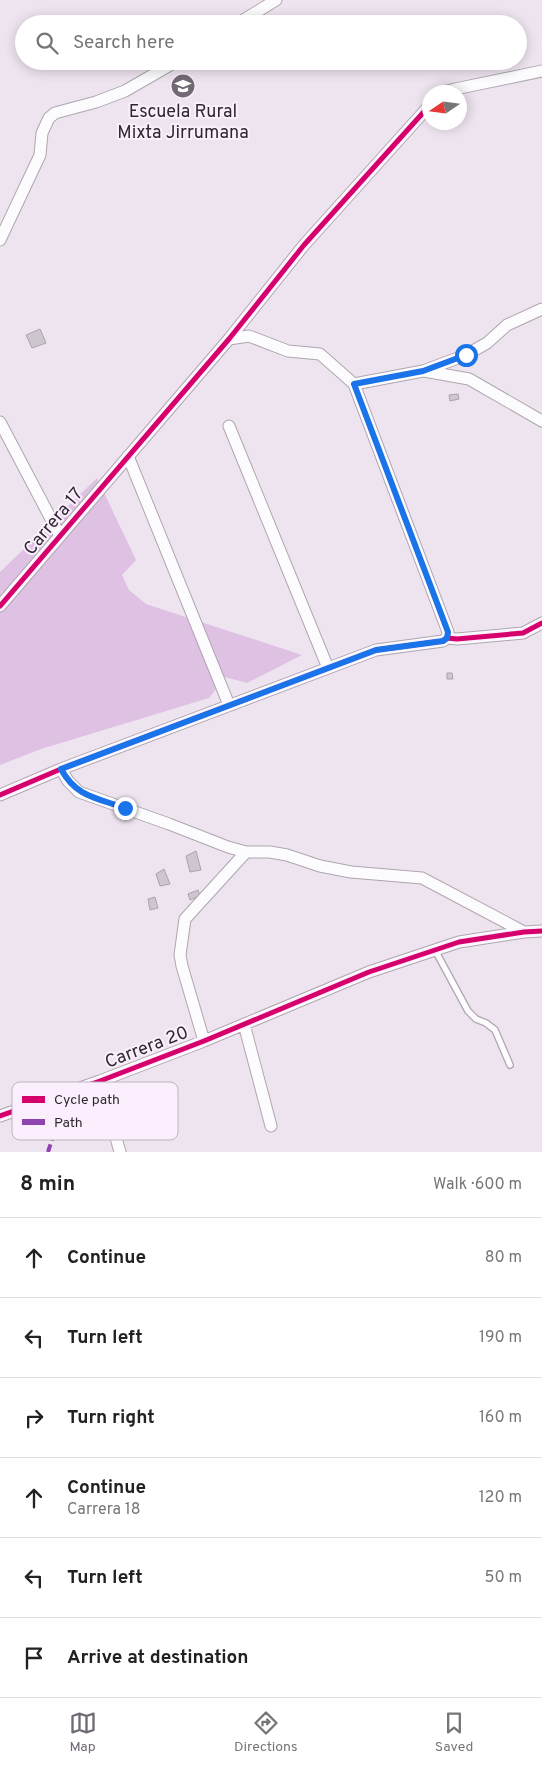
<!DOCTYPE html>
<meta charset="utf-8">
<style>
:root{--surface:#fff;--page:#f2f2f2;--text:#222;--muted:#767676;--line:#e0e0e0;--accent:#716973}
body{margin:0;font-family:Overpass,sans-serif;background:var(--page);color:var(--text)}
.compass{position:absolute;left:422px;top:85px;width:45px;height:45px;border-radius:50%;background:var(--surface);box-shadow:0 2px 12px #0003;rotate:257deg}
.stop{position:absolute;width:15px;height:15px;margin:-11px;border:4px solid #1a73e8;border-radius:50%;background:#fff}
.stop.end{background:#1a73e8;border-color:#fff;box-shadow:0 1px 5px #0008}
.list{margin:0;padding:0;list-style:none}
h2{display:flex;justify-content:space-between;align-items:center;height:65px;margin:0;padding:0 20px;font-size:21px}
h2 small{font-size:16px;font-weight:400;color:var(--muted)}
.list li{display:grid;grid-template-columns:32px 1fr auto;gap:15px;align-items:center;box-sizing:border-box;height:80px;padding:0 20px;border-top:1px solid var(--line)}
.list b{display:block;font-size:19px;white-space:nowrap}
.list p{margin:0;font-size:16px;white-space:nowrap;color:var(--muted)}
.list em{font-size:16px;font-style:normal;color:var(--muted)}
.icon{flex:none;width:28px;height:28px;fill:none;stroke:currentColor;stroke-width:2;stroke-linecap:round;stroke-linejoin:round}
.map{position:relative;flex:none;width:542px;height:1152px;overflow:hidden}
.search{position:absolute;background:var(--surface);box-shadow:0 2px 12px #0003;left:15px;right:15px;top:15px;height:55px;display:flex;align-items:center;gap:12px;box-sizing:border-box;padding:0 18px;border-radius:28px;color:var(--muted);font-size:19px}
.sheet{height:545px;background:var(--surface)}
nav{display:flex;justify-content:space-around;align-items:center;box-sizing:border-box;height:70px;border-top:1px solid var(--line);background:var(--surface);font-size:14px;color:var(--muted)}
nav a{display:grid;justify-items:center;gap:2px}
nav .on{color:var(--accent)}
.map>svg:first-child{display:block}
</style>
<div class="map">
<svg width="542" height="1152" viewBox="0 0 542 1152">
<rect width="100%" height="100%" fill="#eee4f0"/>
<path fill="#dec1e3" d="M97 478 136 560 122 575 129 590 146 604 302 655 247 683 225 677 209 698 41 749 0 765V572Z"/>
<path fill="#cec6cf" stroke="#aaa2ac" d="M40 329 46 343 32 348 26 335Z
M458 394 459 399 450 401 449 395Z
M447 673H452L453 679H447Z
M196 851 201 870 190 872 186 856Z
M164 869 170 884 160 886 156 874Z
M198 890 200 896 190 900 188 894Z
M155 897 158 908 150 910 148 899Z"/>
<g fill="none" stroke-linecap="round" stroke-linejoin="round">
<defs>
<path id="lane" d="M435 950 468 1011 476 1019 486 1023 495 1030 510 1065"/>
<path id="street" d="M237 24 276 0
M443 92 455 89 542 71
M0 240 40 155 42 133 49 118 55 113 96 102 125 91 177 61
M229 339 249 336 288 351 320 354 354 384 448 632 447 638
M424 371 469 379 542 421
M354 384 423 371 466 355 487 343 507 325 542 309
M0 422 60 536
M229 426 328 668
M128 456 229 705
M0 606 229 339 304 245 430 105
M61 769 68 781 79 792 169 824 228 847 246 852H270L287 855 320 866 351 872 422 878 524 932
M0 795 61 769 376 650 443 641 447 638 457 639 523 633 542 623
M244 1024 271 1126
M204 1041 182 966 180 955 185 919 246 852
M100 1081 120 1152
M0 1116 100 1081 204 1041 369 972 459 942 524 932 542 931"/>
</defs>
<use href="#lane" stroke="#aea6af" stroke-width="8"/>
<use href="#street" stroke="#aea6af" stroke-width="13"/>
<use href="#lane" stroke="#fcfbfd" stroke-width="5.5"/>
<use href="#street" stroke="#fcfbfd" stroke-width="11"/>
<path stroke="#8e44ad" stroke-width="4" stroke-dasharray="8 4" stroke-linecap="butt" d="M48 1152 55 1130 64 1124"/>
<defs>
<path id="cycleway" d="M0 606 229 339 304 245 430 105
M0 795 61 769 376 650 443 641 447 638 457 639 523 633 542 623
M0 1116 100 1081 204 1041 369 972 459 942 524 932 542 931"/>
</defs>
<use href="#cycleway" stroke="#fbeffd" stroke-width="8"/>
<use href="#cycleway" stroke="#d6006c" stroke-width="5"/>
</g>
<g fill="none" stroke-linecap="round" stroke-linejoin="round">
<path stroke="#1a73e8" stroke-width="6" d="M125 808C97 798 76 797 61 769L376 650 443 641 447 638 448 632 354 384 423 371 466 355"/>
</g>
<defs>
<symbol id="school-disc" viewBox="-11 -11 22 22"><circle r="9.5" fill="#716973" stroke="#fbeffd"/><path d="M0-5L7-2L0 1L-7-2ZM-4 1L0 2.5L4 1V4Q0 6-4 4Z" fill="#fff"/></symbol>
</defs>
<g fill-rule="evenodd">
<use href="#school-disc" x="169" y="72" width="28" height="28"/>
</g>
<g text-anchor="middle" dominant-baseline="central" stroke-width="4" stroke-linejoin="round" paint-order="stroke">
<g font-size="18" fill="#2e272f" stroke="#fbeffd">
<text x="183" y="112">Escuela Rural<tspan x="183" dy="21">Mixta Jirrumana</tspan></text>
</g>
<g font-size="18" fill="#2e272f" stroke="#fbeffd">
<text transform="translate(54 522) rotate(-50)">Carrera 17</text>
<text transform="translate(147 1048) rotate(-21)">Carrera 20</text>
</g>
</g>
<rect x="12" y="1082" width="166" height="58" rx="8" fill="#fbeffd" stroke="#beb3bf" stroke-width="1"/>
<rect x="22" y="1096" width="23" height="7" fill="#d6006c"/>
<rect x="22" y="1119" width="23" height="6" fill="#8e44ad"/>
<g font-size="14" fill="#2e272f">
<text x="54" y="1104">Cycle path</text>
<text x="54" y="1127">Path</text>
</g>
</svg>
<svg class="compass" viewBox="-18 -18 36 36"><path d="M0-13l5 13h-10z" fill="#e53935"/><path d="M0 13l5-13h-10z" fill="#767676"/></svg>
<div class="stop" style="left:466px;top:355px"></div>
<div class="stop end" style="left:125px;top:808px"></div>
<div class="search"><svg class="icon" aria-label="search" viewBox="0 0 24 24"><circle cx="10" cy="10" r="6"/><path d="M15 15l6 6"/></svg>Search here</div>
</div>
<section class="sheet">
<h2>8 min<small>Walk · 600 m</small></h2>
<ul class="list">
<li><svg class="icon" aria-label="ahead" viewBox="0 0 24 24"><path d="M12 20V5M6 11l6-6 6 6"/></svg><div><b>Continue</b></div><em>80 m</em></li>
<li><svg class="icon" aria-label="left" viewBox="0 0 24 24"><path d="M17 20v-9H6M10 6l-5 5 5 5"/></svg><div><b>Turn left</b></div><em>190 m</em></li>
<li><svg class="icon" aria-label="right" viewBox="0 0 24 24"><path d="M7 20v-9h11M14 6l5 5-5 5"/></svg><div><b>Turn right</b></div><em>160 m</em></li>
<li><svg class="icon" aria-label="ahead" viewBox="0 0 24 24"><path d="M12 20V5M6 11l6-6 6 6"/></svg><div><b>Continue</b><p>Carrera 18</p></div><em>120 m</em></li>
<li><svg class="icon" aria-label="left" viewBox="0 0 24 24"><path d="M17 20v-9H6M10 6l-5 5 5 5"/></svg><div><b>Turn left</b></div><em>50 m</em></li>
<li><svg class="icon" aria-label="arrive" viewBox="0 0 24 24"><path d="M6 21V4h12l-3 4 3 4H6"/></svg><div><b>Arrive at destination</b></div></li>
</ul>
</section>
<nav>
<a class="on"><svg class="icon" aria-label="map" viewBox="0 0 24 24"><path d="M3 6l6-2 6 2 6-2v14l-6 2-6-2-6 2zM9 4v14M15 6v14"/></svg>Map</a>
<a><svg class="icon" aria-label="directions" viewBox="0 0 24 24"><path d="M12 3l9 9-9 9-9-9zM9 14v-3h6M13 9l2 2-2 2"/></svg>Directions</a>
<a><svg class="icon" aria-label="saved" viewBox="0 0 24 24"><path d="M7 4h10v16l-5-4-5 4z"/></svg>Saved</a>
</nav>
